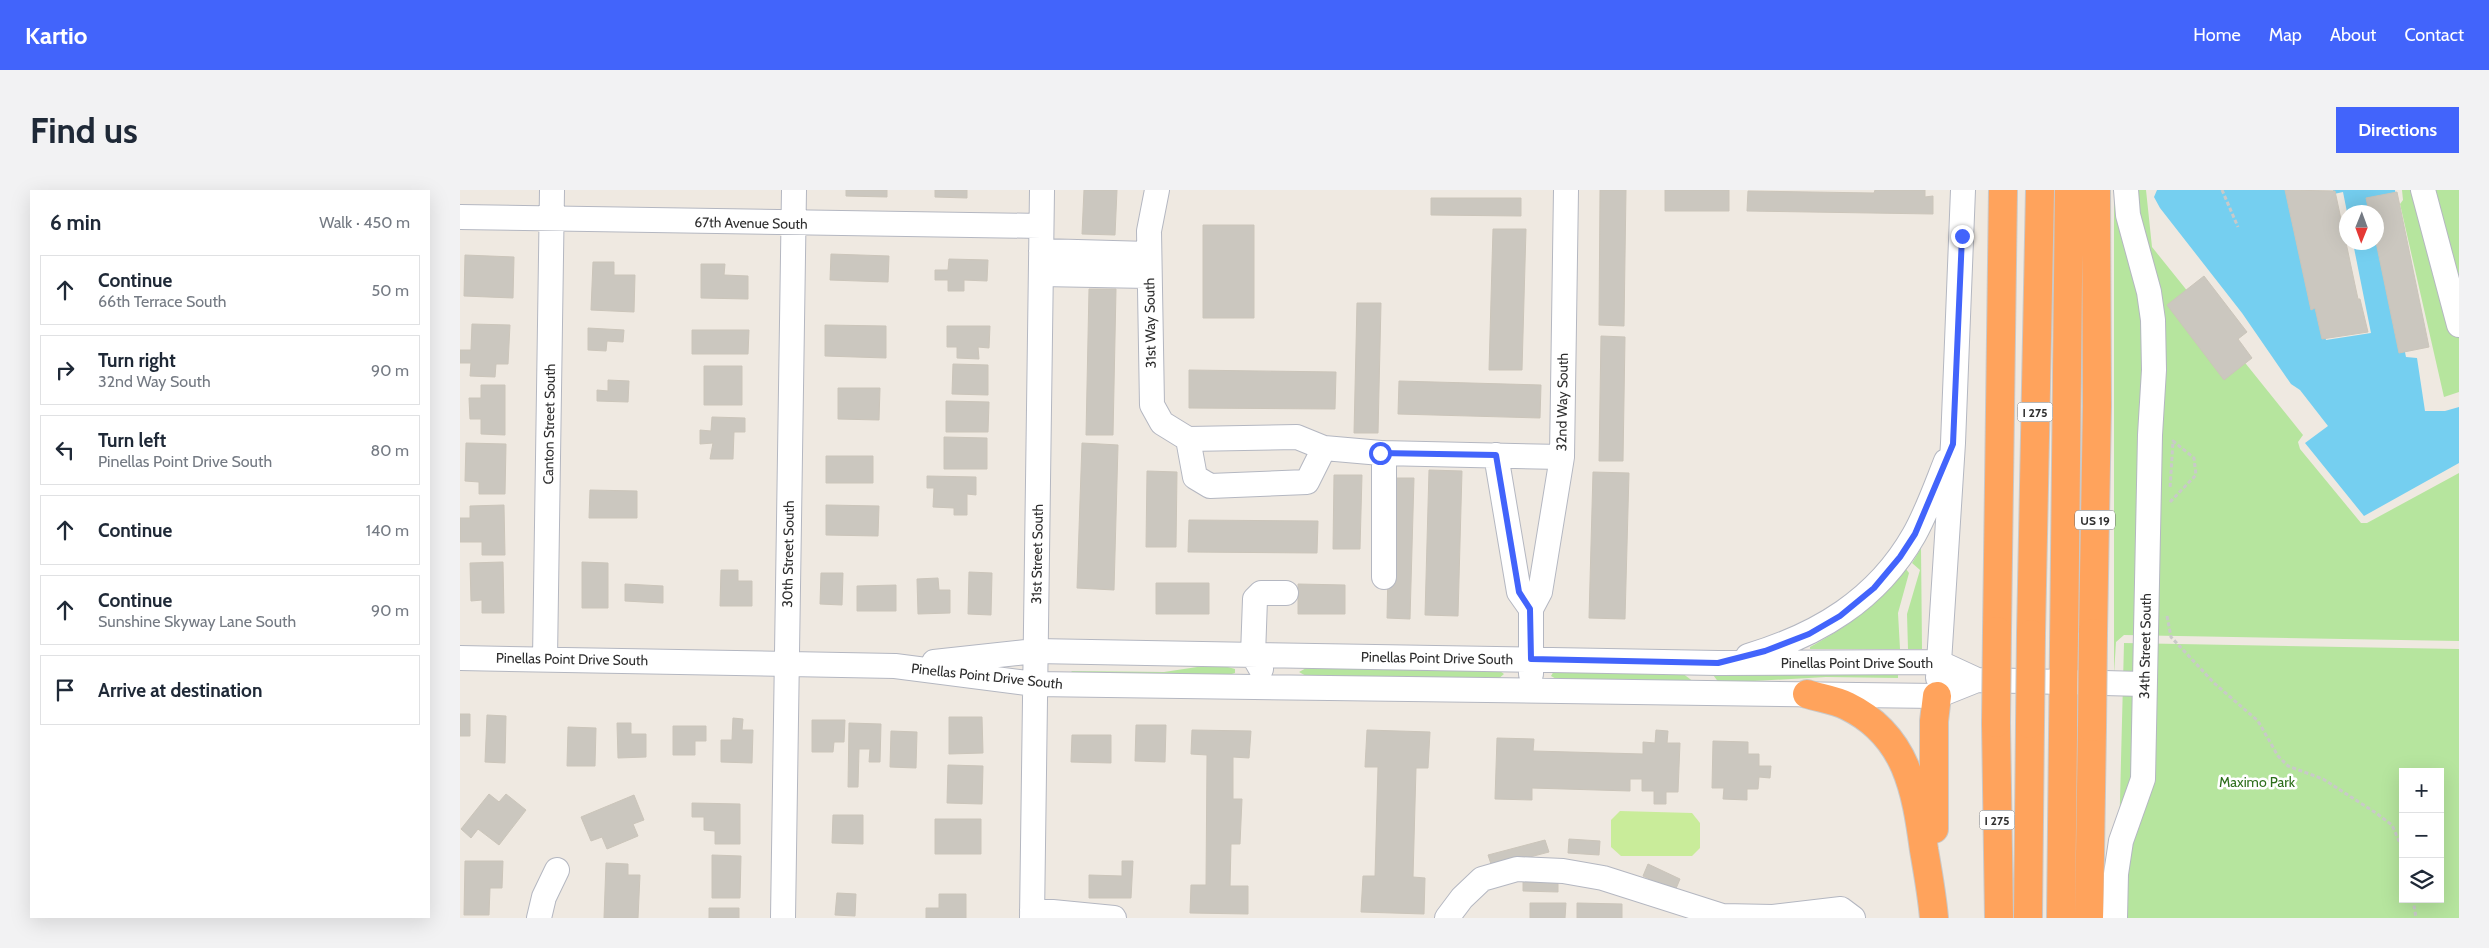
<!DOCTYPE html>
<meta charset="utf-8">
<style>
:root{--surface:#fff;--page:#f2f2f3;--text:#1f2937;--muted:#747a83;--line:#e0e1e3;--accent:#4264fb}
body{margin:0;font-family:Cabin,sans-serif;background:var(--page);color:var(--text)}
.controls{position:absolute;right:15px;bottom:15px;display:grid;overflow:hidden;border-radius:0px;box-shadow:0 5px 20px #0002}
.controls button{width:45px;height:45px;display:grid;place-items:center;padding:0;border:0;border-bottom:1px solid var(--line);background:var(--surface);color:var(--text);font:25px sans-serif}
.compass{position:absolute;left:1879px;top:15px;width:45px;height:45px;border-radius:50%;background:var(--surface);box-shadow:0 5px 20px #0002;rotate:181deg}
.stop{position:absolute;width:15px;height:15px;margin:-11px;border:4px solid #4264fb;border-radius:50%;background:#fff}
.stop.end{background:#4264fb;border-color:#fff;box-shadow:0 1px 5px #0008}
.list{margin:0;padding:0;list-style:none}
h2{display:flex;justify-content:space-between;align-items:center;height:65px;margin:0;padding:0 20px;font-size:21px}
h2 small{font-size:16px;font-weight:400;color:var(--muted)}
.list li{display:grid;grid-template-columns:32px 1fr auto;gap:15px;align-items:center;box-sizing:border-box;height:70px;margin:0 10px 10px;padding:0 10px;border:1px solid var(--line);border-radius:0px}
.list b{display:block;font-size:19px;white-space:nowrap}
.list p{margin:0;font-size:16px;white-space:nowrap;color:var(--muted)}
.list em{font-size:16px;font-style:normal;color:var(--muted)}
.icon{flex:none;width:28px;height:28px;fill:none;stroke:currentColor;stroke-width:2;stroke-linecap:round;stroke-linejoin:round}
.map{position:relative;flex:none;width:1999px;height:728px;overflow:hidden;border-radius:0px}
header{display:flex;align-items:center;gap:30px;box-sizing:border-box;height:70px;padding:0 25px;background:var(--accent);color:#fff}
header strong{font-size:24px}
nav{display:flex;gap:28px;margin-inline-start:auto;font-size:18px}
.intro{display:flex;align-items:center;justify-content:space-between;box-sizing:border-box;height:120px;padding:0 30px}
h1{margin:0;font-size:35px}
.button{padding:12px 22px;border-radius:0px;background:var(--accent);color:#fff;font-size:18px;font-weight:700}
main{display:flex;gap:30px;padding:0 30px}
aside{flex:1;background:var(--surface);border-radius:0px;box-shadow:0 5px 20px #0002}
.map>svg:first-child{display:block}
</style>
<header>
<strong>Kartio</strong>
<nav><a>Home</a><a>Map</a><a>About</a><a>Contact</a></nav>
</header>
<div class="intro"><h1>Find us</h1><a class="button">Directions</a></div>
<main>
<aside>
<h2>6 min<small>Walk · 450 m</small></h2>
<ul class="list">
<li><svg class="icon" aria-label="ahead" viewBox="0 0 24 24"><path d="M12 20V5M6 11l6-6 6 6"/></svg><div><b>Continue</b><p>66th Terrace South</p></div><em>50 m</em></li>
<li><svg class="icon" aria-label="right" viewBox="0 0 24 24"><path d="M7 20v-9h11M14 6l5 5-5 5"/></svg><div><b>Turn right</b><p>32nd Way South</p></div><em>90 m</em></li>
<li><svg class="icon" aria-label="left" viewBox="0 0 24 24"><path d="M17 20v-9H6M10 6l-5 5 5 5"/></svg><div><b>Turn left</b><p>Pinellas Point Drive South</p></div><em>80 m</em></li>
<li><svg class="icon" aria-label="ahead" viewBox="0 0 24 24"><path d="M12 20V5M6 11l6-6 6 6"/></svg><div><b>Continue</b></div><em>140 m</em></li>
<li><svg class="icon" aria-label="ahead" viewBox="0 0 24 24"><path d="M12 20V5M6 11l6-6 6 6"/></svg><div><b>Continue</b><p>Sunshine Skyway Lane South</p></div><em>90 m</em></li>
<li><svg class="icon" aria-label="arrive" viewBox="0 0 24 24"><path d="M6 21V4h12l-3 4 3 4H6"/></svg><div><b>Arrive at destination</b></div></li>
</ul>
</aside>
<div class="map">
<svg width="1999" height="728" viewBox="0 0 1999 728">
<rect width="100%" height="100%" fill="#efe9e1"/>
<path fill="#b6e59e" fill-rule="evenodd" d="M1654 0H1686L1692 57 1843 245 1838 252 1840 259 1901 333H1907L1999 283V451L1664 445 1656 452 1654 484Z
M1942 0H1999V202L1984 207 1940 14 1943 10Z
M1461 358 1462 459H1448L1447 424 1460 380 1452 373Z
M1446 379 1449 383 1438 423 1440 459H1350V457C1390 435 1417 415 1446 379Z
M1664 453 1999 459V728H1657ZM1943 582H1980V709H1943Z
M757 474 775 479V483L762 487 610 483 612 481 704 482Z
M848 477 1037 479 1044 484 1037 490 848 487 839 482Z
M1094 481 1222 483 1234 492 1098 490 1091 486Z
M1251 482 1438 483V488L1366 487 1259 493Z"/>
<path fill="#c9ec9a" d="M1160 621 1232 623 1240 633V658L1232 666H1161L1151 657V630Z"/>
<path fill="#75cff0" d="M1697 0H1829L1866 150 1911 143 1893 53 1916 52V22H1887L1883 2 1874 4 1873 0H1935L1936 7 1914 11 1946 167 1957 168 1965 221H1985L1999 217V273L1904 326 1845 253 1868 236 1840 200 1831 194 1782 123 1700 18 1694 7Z"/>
<path fill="#cbc7bf" stroke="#cbc5ba" d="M386 0H427V7L386 6Z
M475 0H507V8L475 7Z
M624 0H657L655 45 622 44Z
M1140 0H1166L1164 136 1139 135Z
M1205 0H1269V21H1205Z
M1415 0H1465V7L1473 6V24L1287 21 1288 1 1414 3Z
M1825 0 1875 1 1898 109H1900L1908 142 1862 149 1855 118 1851 120Z
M1937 2 1969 157 1939 163 1916 52V22H1909L1906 8Z
M971 8H1061V26L971 25Z
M743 35H794V128H743Z
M1033 39H1066L1062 180H1029Z
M371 64 429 66 428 92 370 90Z
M5 65 54 67 53 108 4 106Z
M489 69 528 70 527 91 504 90V101H488V90H475V80H488Z
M133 72H154V85H175L174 122 131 120Z
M241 74H265L264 85 288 86V109L241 108Z
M1744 86 1787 142 1778 149 1792 168 1764 190 1707 115Z
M629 99H656L653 245H626Z
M897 113H921L918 243H894Z
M12 134 50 135 48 174H36L35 187 10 186 11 173H0V160H11Z
M365 135 426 136V168L365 166Z
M487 136H530L529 158 518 157 519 169 497 168V157H487Z
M128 138 164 140 163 152 147 151 146 161 128 160Z
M232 140H289L288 164H232Z
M1141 146 1165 147 1163 271H1139Z
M493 174 528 175V205L492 204Z
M244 176H282V215H244Z
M729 180 876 182 875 219 729 218Z
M148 190 169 191 168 212 137 211V200L148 201Z
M939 191 1081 195 1080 228 938 224Z
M21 195H45V245L21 244V229H10L9 208H21Z
M378 198H420L419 230 378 229Z
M486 211 529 212 528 242H486Z
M252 227 285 228V242H274L273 269H250L253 253 240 254V240L251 241Z
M484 247 527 248V279H484Z
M6 253 46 254 45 304H19V292L5 291Z
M622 253 658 255 654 400 617 398Z
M366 266H413V293H366Z
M969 280 1002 281 998 426 965 425Z
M687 281 717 282 716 357H686Z
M1133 282 1169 283 1165 429 1129 428Z
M874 285H902L900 359H873Z
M467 286 516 287V305L507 304V325H494V318L473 317 474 298H467Z
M930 288H954L950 429 927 428Z
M130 300 177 301V328H129Z
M44 315 45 365H22V352H0V328H10V316Z
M366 315 419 316 418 346 366 345Z
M729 330 858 331 857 363 728 362Z
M43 372 44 423H22V410L11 411 10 373Z
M122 372 148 373V418H122Z
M261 380H278V391H292V416H260Z
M509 382 532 383 531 425 508 424Z
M361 383H383L382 415 360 414Z
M478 388 479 400H490V423L458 424 457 389Z
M696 393H749V424H696Z
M165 394 203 396V413L165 411Z
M838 394 885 395V424H838Z
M436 395V421H397V396Z
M0 524H10V546H0Z
M27 525 46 526 45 573 25 572Z
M489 527H522L523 563 489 564Z
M273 528 283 529 282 540H293L292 573 261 572V550H272Z
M352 530H385L384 552H374L373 562H352Z
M157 533H171V544H186V567L158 568Z
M389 533 421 534 420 572H409L410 559H399L398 597H388Z
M676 535H706L705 572 675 571Z
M213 536H246V551H235V565H213Z
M108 537 136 538 135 576H107Z
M732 540 791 541 789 568 773 567V609H782L780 654H771L770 696H788V724L730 723 731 695H746L747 565 731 564Z
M907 540 970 542 968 578H956L953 687 965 688 964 724 901 722 903 686H915L918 577H905Z
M1196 540 1208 541 1207 553H1220L1218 602H1206V614H1194V601H1182V589H1170V601L1072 598V610L1035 609 1037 548 1074 549 1073 561 1183 564V552L1195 553Z
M431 541 457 542 456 578 430 577Z
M612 545H651V573L611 572Z
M1253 551 1288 552V564H1299V576H1311L1310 588 1299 587 1298 599H1287V610L1263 609 1264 598H1252Z
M488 575 523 576 522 614 487 613Z
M29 604 39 612 46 604 66 620 39 655 18 639 11 648 1 639Z
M174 605 184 630 173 634 178 646 147 659 142 647 131 651 121 627Z
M232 613 280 614V654H255V641L244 640V627H232Z
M373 625H403V654L372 653Z
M475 629H521V664H475Z
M1109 649 1140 651 1139 665 1108 663Z
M1085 650 1089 662 1032 677 1028 665Z
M252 665 281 666 280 708H252Z
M5 671H43L42 698H30L29 725H4Z
M662 671H673L671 708H629V685L662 686Z
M146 673 168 674V685H180L178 728H144Z
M1188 674 1220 689 1215 701 1183 686Z
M1063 687 1098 689V702L1063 701Z
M377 703 396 704 395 726 375 725Z
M479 704H506V728H466V718H479Z
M1070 713H1106L1105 728H1070Z
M1117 713 1162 714V728H1117Z
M249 718H279V728H249Z"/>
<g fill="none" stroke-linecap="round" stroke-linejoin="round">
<defs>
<path id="minor" d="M697 0 689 41 692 215 702 233 728 249
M1963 0 1999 135
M0 27 581 36
M581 61 689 64
M581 84 689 86
M728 249 837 247 864 258 921 263 1102 267
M728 249 735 287 750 296 847 292 864 258
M1036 265 1059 402 1071 419
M924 387V263
M1288 466C1358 445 1417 410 1454 345 1467 322 1476 296 1486 271
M0 468 435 476 575 494 1477 506 1517 490 1684 494
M85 469 92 0
M474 472 575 461 1258 473 1478 472 1517 490
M801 479 793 465 795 409 801 403H826
M1071 484V419L1080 402 1102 267 1106 0
M1478 488 1493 253 1503 0
M572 720 654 728
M79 728 84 707 97 680
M323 728 334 0
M572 728 582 0
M987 728 1002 708 1022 689 1057 679 1103 681 1143 688 1262 726 1313 727 1381 719 1393 728
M1655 728 1656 684 1661 651 1683 589 1690 245 1694 180 1693 130 1689 102 1668 25 1666 0"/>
<path id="highway" d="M1537 441 1543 0
M1633 443 1637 216 1636 0
M1571 444 1580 0
M1347 504C1360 508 1375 510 1387 516 1447 545 1456 601 1464 660 1468 683 1472 705 1474 728
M1536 533 1539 728
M1474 639V531L1477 506
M1568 728 1570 534
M1601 728 1609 0
M1629 728 1632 537"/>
</defs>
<use href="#minor" stroke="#b4b7c1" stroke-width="26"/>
<use href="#highway" stroke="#c9c9c9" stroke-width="30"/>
<path stroke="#c9c9c9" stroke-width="3" stroke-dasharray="4 2.5" stroke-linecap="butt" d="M1762 0 1778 37
M1710 312 1736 285 1734 268 1713 251 1710 298
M1707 426 1711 447 1754 493 1798 531 1818 566 1828 576 1863 589 1916 623 1932 635 1943 660
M1953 709 1956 728"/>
<use href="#minor" stroke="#fff" stroke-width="24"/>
<use href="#highway" stroke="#ffa35c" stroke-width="28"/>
<defs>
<path id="highway-bridge" d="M1536 533 1537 441
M1570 534 1571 444
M1632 537 1633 443"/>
</defs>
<use href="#highway-bridge" stroke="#c9c9c9" stroke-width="30" stroke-linecap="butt"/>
<use href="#highway-bridge" stroke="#ffa35c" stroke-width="28"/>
</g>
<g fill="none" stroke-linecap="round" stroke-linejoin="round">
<path stroke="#4264fb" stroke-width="6" d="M920 263 1036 265 1059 402 1070 419 1071 469 1258 473 1305 461 1349 444 1380 426 1414 398 1440 367 1455 344 1493 254 1502 46"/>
</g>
<g text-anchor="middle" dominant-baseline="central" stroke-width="5" stroke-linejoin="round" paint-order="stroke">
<g fill="#fff" stroke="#6d6d6d" stroke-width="1">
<rect x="1557.5" y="212.5" width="35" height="19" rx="4"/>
<rect x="1615" y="320.5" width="40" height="19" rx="4"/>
<rect x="1519.5" y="620.5" width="35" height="19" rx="4"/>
</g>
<g font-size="12" font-weight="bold" fill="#2e2e2e">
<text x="1575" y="222">I 275</text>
<text x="1635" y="330">US 19</text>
<text x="1537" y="630">I 275</text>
</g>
<g font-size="14" fill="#2e2e2e" stroke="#fff">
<text transform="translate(291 33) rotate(1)">67th Avenue South</text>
<text transform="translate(690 133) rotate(-91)">31st Way South</text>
<text transform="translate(1102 212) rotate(-89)">32nd Way South</text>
<text transform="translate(89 234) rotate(-89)">Canton Street South</text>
<text transform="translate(328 364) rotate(-89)">30th Street South</text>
<text transform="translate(577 364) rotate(-89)">31st Street South</text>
<text transform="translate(1685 456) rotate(-89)">34th Street South</text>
<text transform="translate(977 468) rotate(1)">Pinellas Point Drive South</text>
<text transform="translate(112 469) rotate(1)">Pinellas Point Drive South</text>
<text x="1397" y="473">Pinellas Point Drive South</text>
<text transform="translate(527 486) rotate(6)">Pinellas Point Drive South</text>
</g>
<g font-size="14" fill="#2c6e1b" stroke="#fff">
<text x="1797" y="592">Maximo Park</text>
</g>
</g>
</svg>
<div class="controls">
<button>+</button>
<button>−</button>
<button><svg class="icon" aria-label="layers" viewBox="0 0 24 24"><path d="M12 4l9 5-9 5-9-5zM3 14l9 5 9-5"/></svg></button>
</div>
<svg class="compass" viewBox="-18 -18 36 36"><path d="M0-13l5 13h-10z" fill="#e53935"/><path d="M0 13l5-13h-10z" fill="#747a83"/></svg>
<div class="stop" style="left:920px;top:263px"></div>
<div class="stop end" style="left:1502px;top:46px"></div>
</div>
</main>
